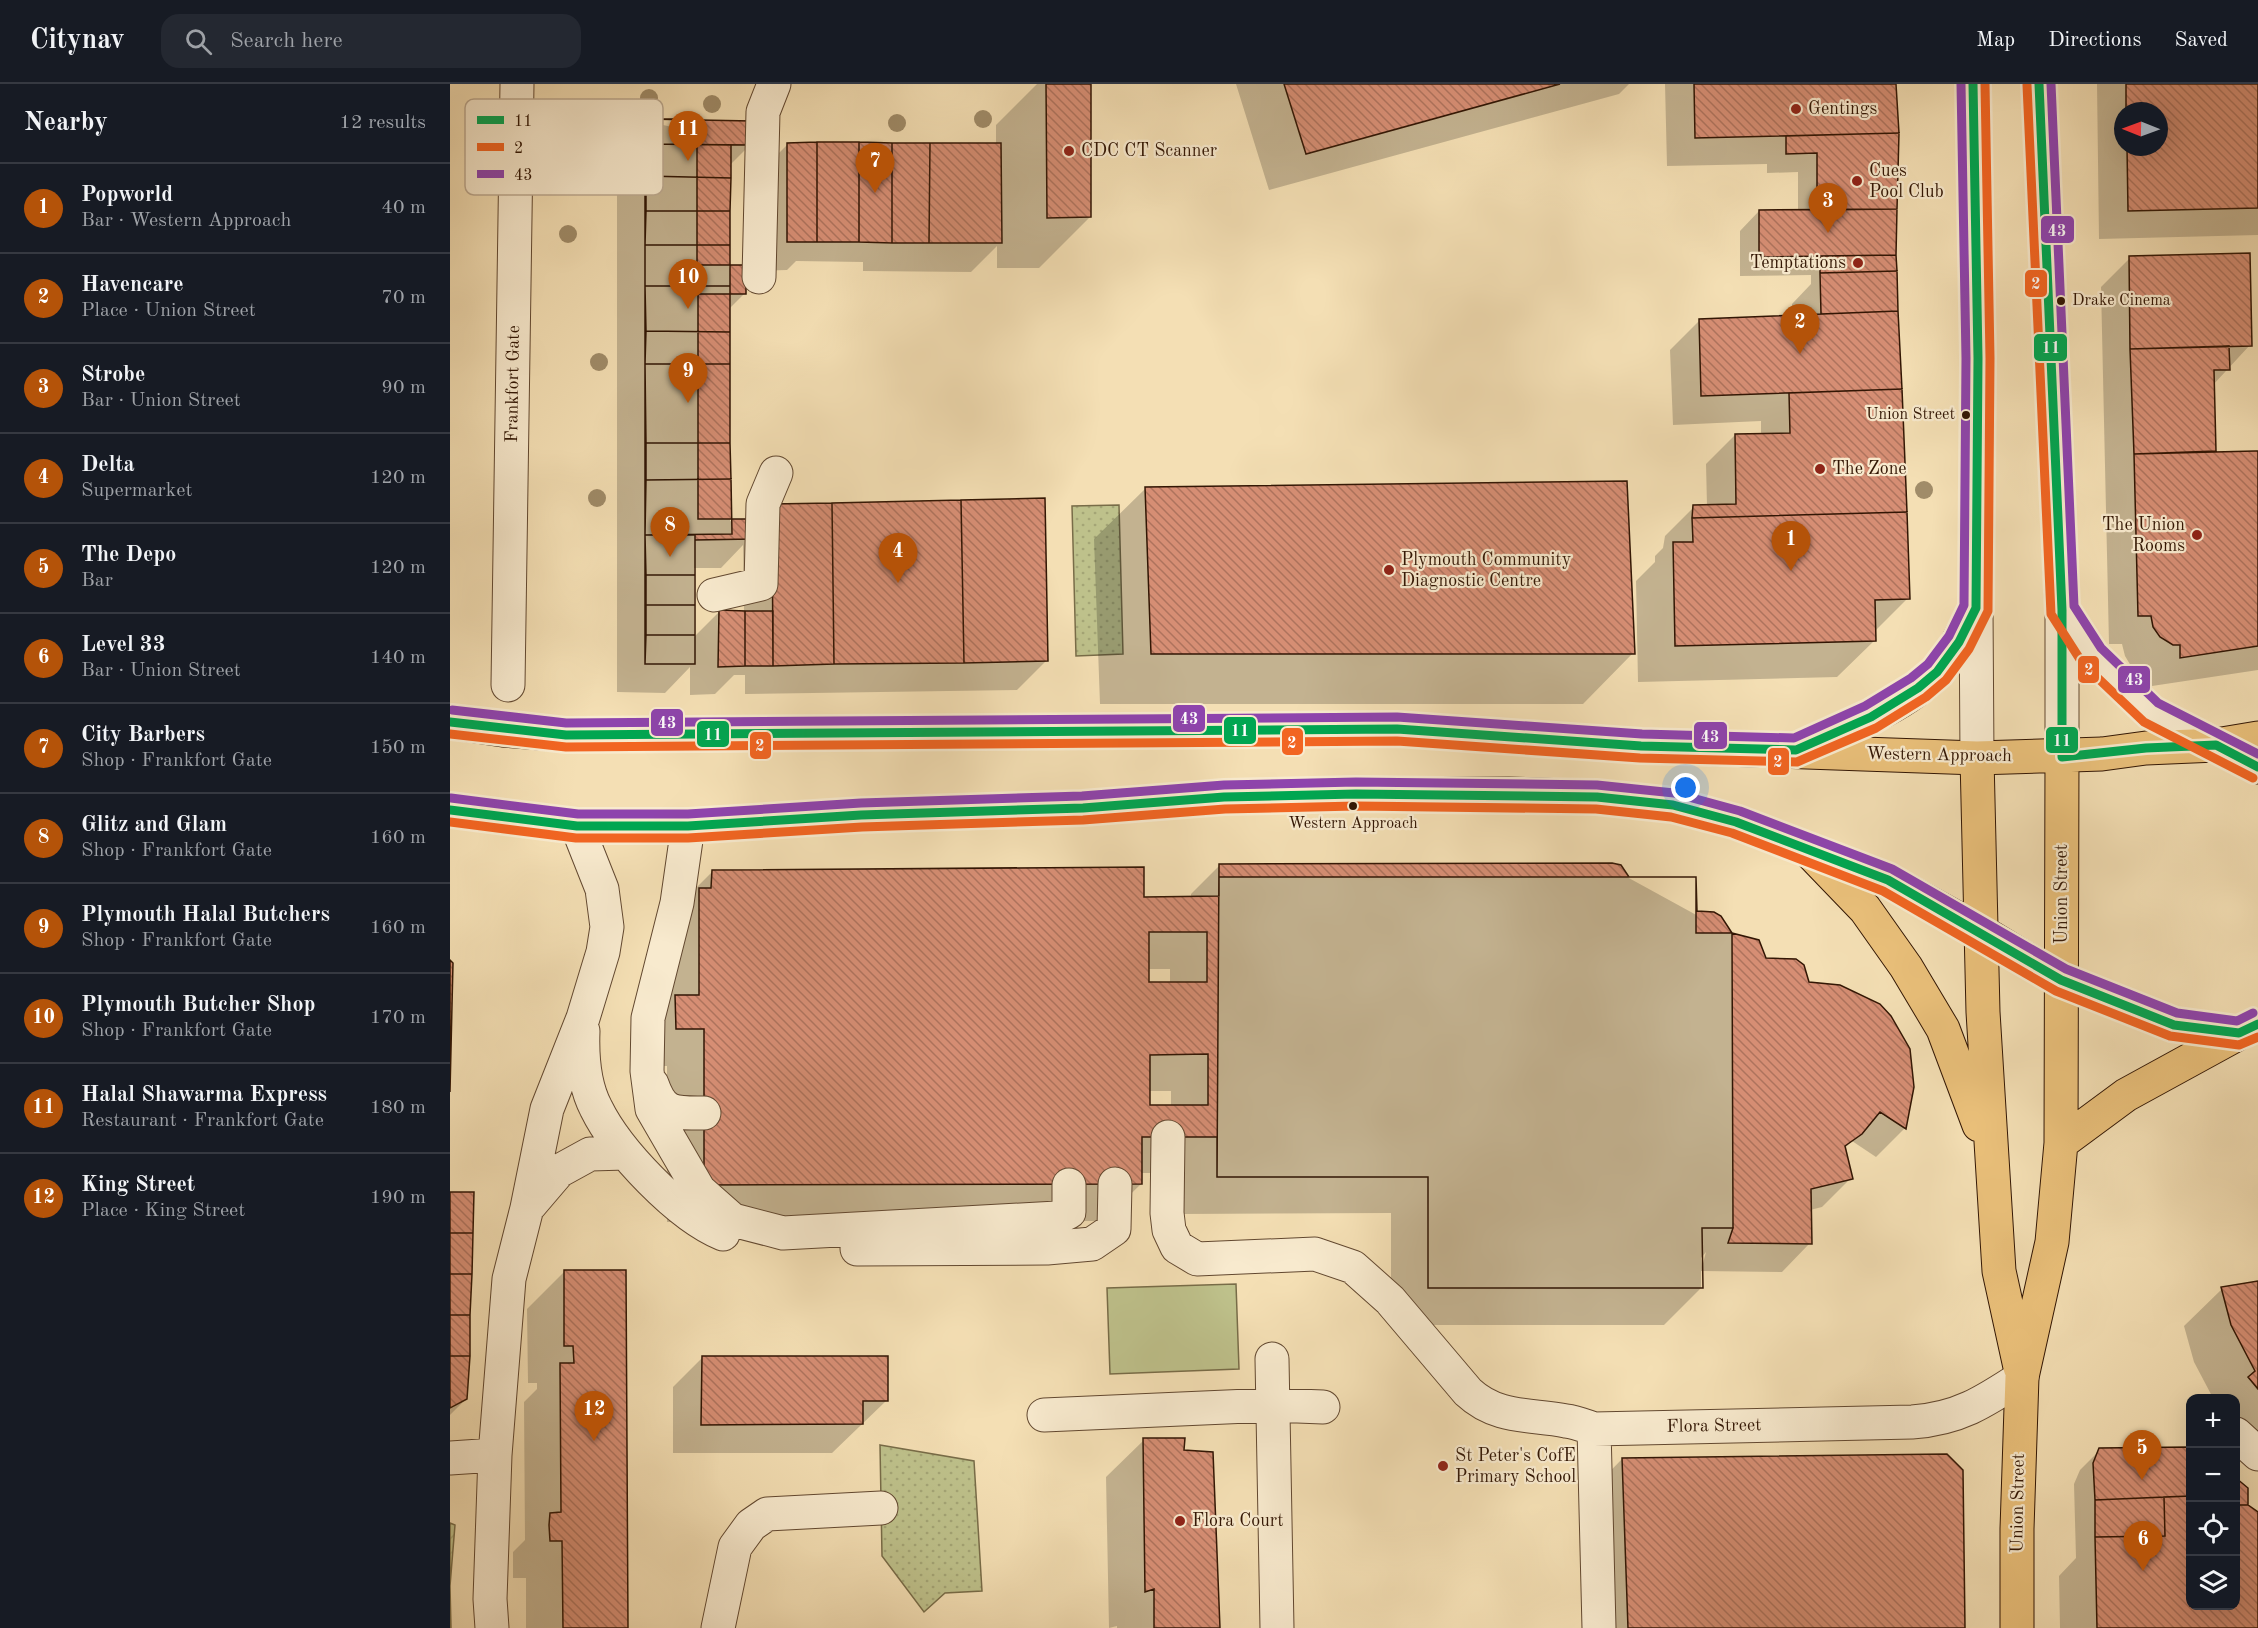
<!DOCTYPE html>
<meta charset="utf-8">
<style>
:root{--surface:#171b24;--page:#242831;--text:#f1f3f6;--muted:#9ea1a6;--line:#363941;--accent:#b45309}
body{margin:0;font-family:"Old Standard TT",serif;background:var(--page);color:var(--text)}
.controls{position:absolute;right:18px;bottom:18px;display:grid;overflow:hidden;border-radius:12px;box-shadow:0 6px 24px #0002}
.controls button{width:54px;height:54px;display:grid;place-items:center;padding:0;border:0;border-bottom:2px solid var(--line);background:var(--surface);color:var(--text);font:30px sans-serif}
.compass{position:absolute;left:1664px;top:18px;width:54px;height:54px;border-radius:50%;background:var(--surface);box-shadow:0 6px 24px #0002;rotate:271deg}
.you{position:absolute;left:1236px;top:704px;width:21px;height:21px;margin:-15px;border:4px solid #fff;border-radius:50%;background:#1a73e8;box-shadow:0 0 0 9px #1a73e833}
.badge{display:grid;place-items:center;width:39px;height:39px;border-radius:50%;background:var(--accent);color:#fff;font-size:20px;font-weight:700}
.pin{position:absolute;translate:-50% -50px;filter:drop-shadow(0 2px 3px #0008)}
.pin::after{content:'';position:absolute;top:32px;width:21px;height:18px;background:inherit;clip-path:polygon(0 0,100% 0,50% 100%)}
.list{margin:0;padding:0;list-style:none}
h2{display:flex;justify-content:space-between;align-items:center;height:78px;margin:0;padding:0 24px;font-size:26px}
h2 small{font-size:20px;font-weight:400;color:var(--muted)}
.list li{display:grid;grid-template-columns:39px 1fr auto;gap:18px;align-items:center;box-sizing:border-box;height:90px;padding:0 24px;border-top:2px solid var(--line)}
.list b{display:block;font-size:22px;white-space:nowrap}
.list p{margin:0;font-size:20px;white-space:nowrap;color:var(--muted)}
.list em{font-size:20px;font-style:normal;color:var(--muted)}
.icon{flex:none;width:33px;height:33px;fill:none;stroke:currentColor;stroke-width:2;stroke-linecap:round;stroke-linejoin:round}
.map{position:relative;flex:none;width:1808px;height:1544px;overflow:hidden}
header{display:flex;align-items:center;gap:36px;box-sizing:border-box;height:84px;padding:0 30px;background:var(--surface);border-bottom:2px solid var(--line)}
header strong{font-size:28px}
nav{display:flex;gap:33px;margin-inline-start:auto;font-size:21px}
.search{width:420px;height:54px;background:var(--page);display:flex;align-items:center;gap:15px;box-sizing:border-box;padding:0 21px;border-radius:18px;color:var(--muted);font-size:22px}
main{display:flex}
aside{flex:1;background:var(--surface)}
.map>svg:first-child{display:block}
</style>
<header>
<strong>Citynav</strong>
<div class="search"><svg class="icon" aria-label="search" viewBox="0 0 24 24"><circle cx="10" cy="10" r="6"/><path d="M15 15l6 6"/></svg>Search here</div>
<nav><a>Map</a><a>Directions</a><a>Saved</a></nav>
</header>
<main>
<aside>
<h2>Nearby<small>12 results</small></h2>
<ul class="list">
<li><span class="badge">1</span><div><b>Popworld</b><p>Bar · Western Approach</p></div><em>40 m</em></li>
<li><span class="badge">2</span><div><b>Havencare</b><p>Place · Union Street</p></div><em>70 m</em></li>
<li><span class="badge">3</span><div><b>Strobe</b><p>Bar · Union Street</p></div><em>90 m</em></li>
<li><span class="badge">4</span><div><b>Delta</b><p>Supermarket</p></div><em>120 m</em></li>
<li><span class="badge">5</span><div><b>The Depo</b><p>Bar</p></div><em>120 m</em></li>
<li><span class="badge">6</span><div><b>Level 33</b><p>Bar · Union Street</p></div><em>140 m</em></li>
<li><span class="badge">7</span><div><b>City Barbers</b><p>Shop · Frankfort Gate</p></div><em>150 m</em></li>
<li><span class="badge">8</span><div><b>Glitz and Glam</b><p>Shop · Frankfort Gate</p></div><em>160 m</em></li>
<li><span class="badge">9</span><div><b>Plymouth Halal Butchers</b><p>Shop · Frankfort Gate</p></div><em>160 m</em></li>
<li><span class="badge">10</span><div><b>Plymouth Butcher Shop</b><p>Shop · Frankfort Gate</p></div><em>170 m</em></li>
<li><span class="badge">11</span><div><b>Halal Shawarma Express</b><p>Restaurant · Frankfort Gate</p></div><em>180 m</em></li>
<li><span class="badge">12</span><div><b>King Street</b><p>Place · King Street</p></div><em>190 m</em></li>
</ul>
</aside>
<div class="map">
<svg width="1808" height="1544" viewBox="0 0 1808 1544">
<defs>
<pattern id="grass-dots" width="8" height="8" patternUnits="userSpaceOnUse" patternTransform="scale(1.5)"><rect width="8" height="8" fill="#bec18b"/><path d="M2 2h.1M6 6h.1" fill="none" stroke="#a4a576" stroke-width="1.8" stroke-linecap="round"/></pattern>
<pattern id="garden-furrows" width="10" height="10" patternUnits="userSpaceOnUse" patternTransform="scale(1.5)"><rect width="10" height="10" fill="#bec18b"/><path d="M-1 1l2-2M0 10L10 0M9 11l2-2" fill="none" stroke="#a4a576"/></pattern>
<pattern id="building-back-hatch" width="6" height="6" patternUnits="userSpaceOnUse" patternTransform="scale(1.5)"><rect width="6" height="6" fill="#d68e74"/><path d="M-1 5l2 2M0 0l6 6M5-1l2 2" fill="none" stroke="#ae735d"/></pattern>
</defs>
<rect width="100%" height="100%" fill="#f4dfb4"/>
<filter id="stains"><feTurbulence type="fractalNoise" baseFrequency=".00333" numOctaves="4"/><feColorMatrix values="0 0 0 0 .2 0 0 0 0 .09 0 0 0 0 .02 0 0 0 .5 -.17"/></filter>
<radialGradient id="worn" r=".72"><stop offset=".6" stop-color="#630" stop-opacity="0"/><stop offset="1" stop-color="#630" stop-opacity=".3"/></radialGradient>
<path fill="url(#grass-dots)" stroke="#786c48" stroke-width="1.5" d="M669 421 673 570 626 572 622 422Z
M430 1361 524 1377 532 1507 495 1509 474 1528 432 1472Z"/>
<path fill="url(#garden-furrows)" stroke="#786c48" stroke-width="1.5" d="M0 1439 5 1441 0 1502 1 1544H0Z"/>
<path fill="#bec18b" stroke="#786c48" stroke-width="1.5" d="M786 1200 789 1285 660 1290 657 1204Z"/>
<path fill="#0003" fill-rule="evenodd" d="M587 0H639L640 133 589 184H547V162L521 188 413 187V178L346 177 337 186 308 187 309 89 338 60 546 61V41Z
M786 0H1179L1169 10 819 106Z
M1215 0H1445L1448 50 1445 171 1458 514 1424 548 1425 556 1387 593 1188 598 1186 497 1205 478V472L1213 464 1215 452 1244 423 1257 422 1256 380 1285 351H1311V337L1223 341 1220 266 1249 237 1342 233V220L1361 200V191L1290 192V147L1309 127H1348V88L1317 89V80L1217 82Z
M1647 0H1808V151L1649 155ZM1673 27H1709V63H1673Z
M196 37 300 61 281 80 279 183 295 209 279 225 280 437 596 577 567 606 295 610V591H284L265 610 240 611V583L215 609 167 608V66ZM293 461 294 528H269L244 553V484H271Z
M1680 174 1800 261 1763 301 1765 370 1808 368V586L1702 602V590H1694L1681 582 1675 572 1672 560H1659L1651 203Z
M695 405 1183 569 1133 620H650L644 455Z
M770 781 1177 793 1281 850 1315 875 1358 900 1463 1003 1455 1044 1426 1073 1402 1057 1394 1065 1401 1094 1372 1123 1360 1126V1159L1332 1188 1251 1187V1204L1214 1241H941V1129L731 1130V1089H691V1100L653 1137 217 1138V982H189L225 825 262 788 693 814 741 813V810ZM697 885H720V900H697ZM699 1007H721V1022L699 1023ZM1423 1025 1436 1030V1033ZM1256 1168 1252 1183 1251 1174Z
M0 1109 16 1315 0 1331Z
M115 1187 177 1544H76V1494H63V1468L75 1456 74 1318 87 1305V1299H78L77 1225Z
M1808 1198V1385L1786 1359V1314H1763L1744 1278 1734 1242 1772 1205Z
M252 1274 436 1317 382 1369H223V1303Z
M694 1356 733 1367 768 1544H667V1542L659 1544 656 1393Z
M1740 1364V1522H1786V1395L1797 1404V1422L1808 1430V1544H1610L1609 1492 1626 1474 1624 1400 1630 1386 1650 1366Z
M1172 1375 1514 1544H1140L1135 1413Z"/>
<path fill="url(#building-back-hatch)" stroke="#321604" stroke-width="1.5" fill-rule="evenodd" d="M596 0H641V133L597 134Z
M834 0H1110L856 70Z
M1244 0H1446L1449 49 1245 54Z
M1676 0H1808V124L1678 127 1677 63H1709V27H1676Z
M195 35 302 37V61L196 60Z
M195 35H247V181H296V210H248V435H302V455L245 456V580H195Z
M1449 49 1447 125 1367 126V69L1336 70V52Z
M367 58V158H337V59Z
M367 58H409V158H367Z
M409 58 442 59V159L409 158Z
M442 59H480L479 159H442Z
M480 59H551L552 159H479Z
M196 60 281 61V94L196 92Z
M196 92 281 94 280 127H196Z
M1447 125 1446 171 1309 173V126Z
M196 127H280V161H195Z
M195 161H280V202H195Z
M1800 169 1802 262 1680 265 1679 172Z
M1446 171 1447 187 1370 189V172Z
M1447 187 1448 227 1371 230 1370 189Z
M195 202H280V248L196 247Z
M1448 227 1452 305 1251 312 1249 235Z
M196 247 280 248V280H195Z
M1779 262 1780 286H1764L1766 367 1684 370 1680 265Z
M195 280H280V359H196Z
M1452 305 1457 428 1242 434 1243 421 1286 420 1285 350 1340 349 1339 309Z
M196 359H280L281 395 196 396Z
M1805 367H1808V562L1730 574V561H1723L1710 553 1703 543 1701 532H1688L1684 370Z
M281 395 282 450 195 451 196 396Z
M1177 397 1185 570H701L695 403Z
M595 414 598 577 514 579 511 416Z
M511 416 514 579 384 580 382 419Z
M382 419 384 580 323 582 322 420Z
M1457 428 1460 515 1425 516 1426 557 1225 562 1223 458H1243L1242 434Z
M195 451H245V491H196Z
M196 491H245V521H196Z
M196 521H245V551H196Z
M269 526 295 527V582L268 583Z
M295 527H323V582H295Z
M196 551H245V580H195Z
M1162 779 1171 781 1179 793H1246L1247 827 1264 828 1271 832 1282 849 1309 856 1316 874 1346 875 1354 881 1359 898 1390 901 1430 920 1441 932 1460 965 1464 1003 1456 1045 1430 1028 1412 1050 1395 1062 1403 1095 1361 1105 1362 1160 1278 1159 1283 1144H1252L1253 1204H978V1093H767L769 780Z
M694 783V813L769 812V793H1246V849H1282L1283 1144H1252L1253 1204H978V1093H767V1053H692V1100L254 1101V945H226L225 911H249V804H261L262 786ZM699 848H757V898H699ZM758 970V1021H700V971Z
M0 876 3 879 0 1008Z
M0 1108H24L23 1149H0Z
M0 1149H23L22 1190H0Z
M114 1186H176L178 1544H113L112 1457H100L99 1441 100 1429 111 1428 110 1279H124L123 1262H114Z
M0 1190H22L20 1231H0Z
M1808 1197V1305L1798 1293 1805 1287 1781 1241 1771 1203Z
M0 1231H20V1272H0Z
M0 1272H20L17 1315 0 1324Z
M252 1272H438V1317H413V1340L251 1341Z
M693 1354H735L734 1366 763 1368 770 1544H704V1505L695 1508Z
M1740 1363V1412L1645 1416 1643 1379 1649 1364Z
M1497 1370 1513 1386 1515 1544H1178L1172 1374Z
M1786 1394 1798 1404V1421H1786Z
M1740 1412V1522H1786V1421H1798L1808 1428V1544H1647L1645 1453 1715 1452 1714 1413Z
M1714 1413 1715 1452 1645 1453V1416Z"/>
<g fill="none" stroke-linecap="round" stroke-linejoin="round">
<defs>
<path id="minor" d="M1523 0 1528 274 1526 524 1527 674
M1589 0 1612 526V673
M309 193 313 28 324 0
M264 511 311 500 313 420 326 389
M1612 526 1642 572 1701 629 1766 661
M58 601 67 0
M1346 666C1391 646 1453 625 1487 588 1503 570 1514 547 1525 525
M238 742 227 819 198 934 197 987 202 1025 249 1106 283 1136 333 1149 607 1134 619 1128V1101
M133 947C132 973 134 1001 146 1024 167 1067 229 1132 273 1150
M202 1000C213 1031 224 1029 254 1029
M718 1053 717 1129 719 1146 727 1163 747 1175 865 1170 903 1183 940 1216 1018 1308C1047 1335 1080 1330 1116 1337 1126 1338 1135 1342 1144 1345L1462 1338C1508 1335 1534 1318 1572 1293
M80 1121 109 1087 140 1070 176 1069
M407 1165 597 1164 642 1160 664 1145 665 1100
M822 1275 827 1544
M594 1331 822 1321 873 1323
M1144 1345 1149 1544
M1786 1350 1808 1370
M0 1374 45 1371
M42 1544 40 1515 45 1371 59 1195 77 1124 97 1025 133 934 153 868 157 843 152 805 127 742
M268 1544 285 1463 301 1441 317 1430 431 1424"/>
<path id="major" d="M0 638 53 646 116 651 947 645 1191 662 1527 674 1652 670 1696 664 1766 661 1808 654
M1766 661 1808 683
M1527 674 1533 928 1549 1187 1570 1283
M0 726 127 742H238L411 731 633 724 774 713 906 710H1058L1147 713 1223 721 1286 738 1438 796 1530 847 1611 896 1724 941 1789 949
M1363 771 1415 825 1456 883 1493 945 1529 1041
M1611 1059 1676 1011 1793 947
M1567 1544V1445L1572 1293 1602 1158 1611 1059 1612 673"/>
</defs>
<use href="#minor" stroke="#624830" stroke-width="35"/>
<use href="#major" stroke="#321604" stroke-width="35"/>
<use href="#minor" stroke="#f8eace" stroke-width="33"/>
<use href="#major" stroke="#eac07a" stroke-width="33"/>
<defs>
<path id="bus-1" d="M1589 0 1612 526V673L1696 664 1766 661 1808 683
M0 638 116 651 947 645 1191 662 1346 666 1421 633 1468 604 1487 588 1509 558 1526 524 1528 274 1523 0
M0 726 127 742H238L411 731 633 724 774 713 906 710 1147 713 1223 721 1286 738 1438 796 1611 896 1724 941 1789 949 1808 940"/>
<path id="bus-2" d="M1577 1 1601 530 1633 580 1694 638 1803 694
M0 650 116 663 947 657 1190 674 1347 678 1426 644 1476 613 1496 596 1519 565 1538 527 1540 274 1535 0
M0 738 126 754H238L412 743 633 736 775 725 906 722 1146 725 1221 733 1282 749 1433 807 1606 907 1720 952 1789 961 1808 953"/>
<path id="bus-3" d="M1601 0 1624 522 1651 564 1708 619 1808 670
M2 626 116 639 947 633 1192 650 1344 654 1415 622 1461 594 1478 580 1499 552 1514 521 1516 274 1511 0
M1 714 128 730H238L411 719 632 712 774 701 906 698 1147 701 1224 709 1290 727 1442 785 1616 885 1727 929 1787 937 1803 929"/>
</defs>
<use href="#bus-1" stroke="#f8eace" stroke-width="14"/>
<use href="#bus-2" stroke="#f8eace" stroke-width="14"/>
<use href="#bus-3" stroke="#f8eace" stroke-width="14"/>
<use href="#bus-1" stroke="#00a651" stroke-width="9"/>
<use href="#bus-2" stroke="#f26522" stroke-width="9"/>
<use href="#bus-3" stroke="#8e44ad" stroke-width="9"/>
</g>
<g fill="#a08c69">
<circle cx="199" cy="14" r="9"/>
<circle cx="262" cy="20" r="9"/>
<circle cx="533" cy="35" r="9"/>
<circle cx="447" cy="39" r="9"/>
<circle cx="118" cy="150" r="9"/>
<circle cx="149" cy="278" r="9"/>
<circle cx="1474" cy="406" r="9"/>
<circle cx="147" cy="414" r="9"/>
</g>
<g fill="#8f2418" stroke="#f8eace" stroke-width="2">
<circle cx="1346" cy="25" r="6"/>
<circle cx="619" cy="67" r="6"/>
<circle cx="1407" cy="97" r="6"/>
<circle cx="1408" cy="179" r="6"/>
<circle cx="1370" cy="385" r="6"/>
<circle cx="1747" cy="451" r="6"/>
<circle cx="939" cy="486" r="6"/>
<circle cx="993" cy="1382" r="6"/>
<circle cx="730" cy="1437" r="6"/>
</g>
<g fill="#321604" stroke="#f8eace" stroke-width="2">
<circle cx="1611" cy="217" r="5"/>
<circle cx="1516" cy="331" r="5"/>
<circle cx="903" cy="722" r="5"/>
</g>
<g text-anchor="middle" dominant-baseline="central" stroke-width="4.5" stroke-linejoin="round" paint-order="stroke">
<g font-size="16" fill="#321604" stroke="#f8eace" text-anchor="start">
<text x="1622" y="217">Drake Cinema</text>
<text x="1505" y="331" text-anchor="end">Union Street</text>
<text x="903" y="740" text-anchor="middle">Western Approach</text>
</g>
<g font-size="18" fill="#321604" stroke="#f8eace" text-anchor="start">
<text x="1358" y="25">Gentings</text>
<text x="631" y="67">CDC CT Scanner</text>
<text x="1419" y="87">Cues<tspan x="1419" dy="21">Pool Club</tspan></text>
<text x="1396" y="179" text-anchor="end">Temptations</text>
<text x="1382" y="385">The Zone</text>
<text x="1735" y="441" text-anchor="end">The Union<tspan x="1735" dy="21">Rooms</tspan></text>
<text x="951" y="476">Plymouth Community<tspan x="951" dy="21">Diagnostic Centre</tspan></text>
<text x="1005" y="1372">St Peter's CofE<tspan x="1005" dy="21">Primary School</tspan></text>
<text x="742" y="1437">Flora Court</text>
</g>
<g font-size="18" fill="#321604" stroke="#f8eace">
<text transform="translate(63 300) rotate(-89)">Frankfort Gate</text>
<text transform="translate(1489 671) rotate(1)">Western Approach</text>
<text transform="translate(1612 810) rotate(-90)">Union Street</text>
<text transform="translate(1264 1342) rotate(-1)">Flora Street</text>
<text transform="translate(1568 1419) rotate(-89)">Union Street</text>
</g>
</g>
<rect x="15" y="15" width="198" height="96" rx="9" fill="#f8eace" stroke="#bdaa91" stroke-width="1.5"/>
<rect x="27" y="32" width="27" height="8" fill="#00a651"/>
<rect x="27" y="59" width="27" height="8" fill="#f26522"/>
<rect x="27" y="86" width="27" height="8" fill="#8e44ad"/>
<g font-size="16" fill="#321604">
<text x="64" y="42">11</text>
<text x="64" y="69">2</text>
<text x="64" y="96">43</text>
</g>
<g stroke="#f8eace" stroke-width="2">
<rect x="1590" y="131" width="35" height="29" rx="6" fill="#8e44ad"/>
<rect x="1574" y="185" width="24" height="29" rx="6" fill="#f26522"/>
<rect x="1583" y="249" width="35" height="29" rx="6" fill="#00a651"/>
<rect x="1627" y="571" width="23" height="29" rx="6" fill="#f26522"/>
<rect x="1667" y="581" width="34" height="29" rx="6" fill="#8e44ad"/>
<rect x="722" y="620" width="34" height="29" rx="6" fill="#8e44ad"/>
<rect x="200" y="624" width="34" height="29" rx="6" fill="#8e44ad"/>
<rect x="773" y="632" width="34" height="29" rx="6" fill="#00a651"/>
<rect x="246" y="636" width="34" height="28" rx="6" fill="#00a651"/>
<rect x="1243" y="637" width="35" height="29" rx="6" fill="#8e44ad"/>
<rect x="1595" y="642" width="34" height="28" rx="6" fill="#00a651"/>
<rect x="831" y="643" width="23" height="29" rx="6" fill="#f26522"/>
<rect x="299" y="647" width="23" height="29" rx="6" fill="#f26522"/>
<rect x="1317" y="663" width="23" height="29" rx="6" fill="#f26522"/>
</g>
<g font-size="16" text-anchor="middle" font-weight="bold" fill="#fff">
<text x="1607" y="152">43</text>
<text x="1586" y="205">2</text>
<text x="1601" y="269">11</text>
<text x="1639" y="591">2</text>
<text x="1684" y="601">43</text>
<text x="739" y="640">43</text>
<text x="217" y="644">43</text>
<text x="790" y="652">11</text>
<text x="263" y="656">11</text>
<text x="1260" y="658">43</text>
<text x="1612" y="662">11</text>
<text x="842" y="664">2</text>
<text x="310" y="667">2</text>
<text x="1328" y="683">2</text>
</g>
<rect width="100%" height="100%" filter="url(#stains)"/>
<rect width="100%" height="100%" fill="url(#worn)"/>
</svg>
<div class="controls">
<button>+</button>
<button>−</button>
<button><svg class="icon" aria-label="locate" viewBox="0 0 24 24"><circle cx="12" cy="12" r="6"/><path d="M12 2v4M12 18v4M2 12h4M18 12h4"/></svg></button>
<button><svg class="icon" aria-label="layers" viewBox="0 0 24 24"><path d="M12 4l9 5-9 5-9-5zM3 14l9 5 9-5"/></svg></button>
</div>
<svg class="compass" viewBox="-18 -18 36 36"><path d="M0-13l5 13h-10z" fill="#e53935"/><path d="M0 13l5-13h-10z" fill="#9ea1a6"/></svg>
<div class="you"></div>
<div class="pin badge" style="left:1341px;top:487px">1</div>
<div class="pin badge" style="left:1350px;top:270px">2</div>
<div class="pin badge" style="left:1378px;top:149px">3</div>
<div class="pin badge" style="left:448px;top:499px">4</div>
<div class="pin badge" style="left:1692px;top:1396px">5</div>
<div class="pin badge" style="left:1693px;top:1487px">6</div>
<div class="pin badge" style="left:425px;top:109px">7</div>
<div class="pin badge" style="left:220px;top:473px">8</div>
<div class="pin badge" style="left:238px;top:319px">9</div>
<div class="pin badge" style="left:238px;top:225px">10</div>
<div class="pin badge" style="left:238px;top:77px">11</div>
<div class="pin badge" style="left:144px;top:1357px">12</div>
</div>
</main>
